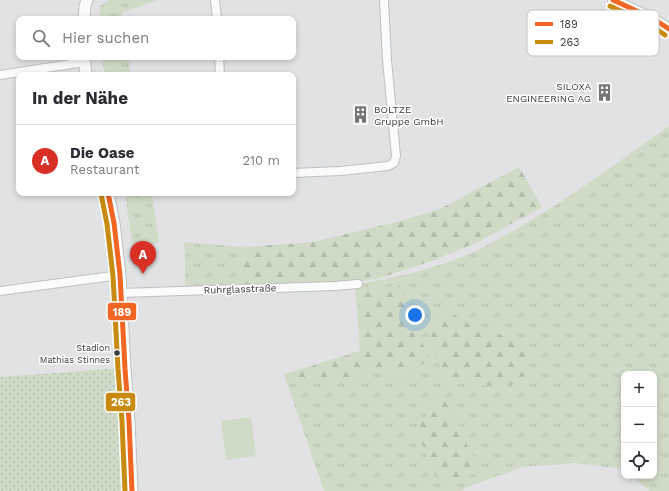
<!DOCTYPE html>
<html lang="de">
<meta charset="utf-8">
<style>
:root{--surface:#fff;--page:#f2f2f3;--text:#2b2b33;--muted:#7c7c81;--line:#e1e1e2;--accent:#d93025}
body{margin:0;font-family:"Work Sans",sans-serif;background:var(--page);color:var(--text)}
.controls{position:absolute;right:12px;bottom:12px;display:grid;overflow:hidden;border-radius:8px;box-shadow:0 2px 6px #0003}
.controls button{width:36px;height:36px;display:grid;place-items:center;padding:0;border:0;border-bottom:1px solid var(--line);background:var(--surface);color:var(--text);font:20px sans-serif}
.you{position:absolute;left:415px;top:315px;width:14px;height:14px;margin:-10px;border:3px solid #fff;border-radius:50%;background:#1a73e8;box-shadow:0 0 0 6px #1a73e833}
.badge{display:grid;place-items:center;width:26px;height:26px;border-radius:50%;background:var(--accent);color:#fff;font-size:13px;font-weight:700}
.pin{position:absolute;translate:-50% -33px;filter:drop-shadow(0 1px 2px #0008)}
.pin::after{content:'';position:absolute;top:21px;width:14px;height:12px;background:inherit;clip-path:polygon(0 0,100% 0,50% 100%)}
.list{margin:0;padding:0;list-style:none}
h2{display:flex;justify-content:space-between;align-items:center;height:52px;margin:0;padding:0 16px;font-size:17px}
h2 small{font-size:13px;font-weight:400;color:var(--muted)}
.list li{display:grid;grid-template-columns:26px 1fr auto;gap:12px;align-items:center;box-sizing:border-box;height:72px;padding:0 16px;border-top:1px solid var(--line)}
.list b{display:block;font-size:15px;white-space:nowrap}
.list p{margin:0;font-size:13px;white-space:nowrap;color:var(--muted)}
.list em{font-size:13px;font-style:normal;color:var(--muted)}
.icon{flex:none;width:22px;height:22px;fill:none;stroke:currentColor;stroke-width:2;stroke-linecap:round;stroke-linejoin:round}
.map{position:relative;flex:none;width:669px;height:491px;overflow:hidden}
.search{position:absolute;background:var(--surface);box-shadow:0 2px 6px #0003;left:16px;top:16px;width:280px;height:44px;display:flex;align-items:center;gap:10px;box-sizing:border-box;padding:0 14px;border-radius:8px;color:var(--muted);font-size:15px}
.panel{position:absolute;background:var(--surface);box-shadow:0 2px 6px #0003;left:16px;top:72px;width:280px;height:124px;border-radius:8px}
.map>svg:first-child{display:block}
</style>
<div class="map">
<svg width="669" height="491" viewBox="0 0 669 491">
<defs>
<pattern id="grass-tufts" width="24" height="20" patternUnits="userSpaceOnUse"><rect width="24" height="20" fill="#d0dbc7"/><path d="M3 7l-1-3M5 7V3M7 7l1-3M15 17l-1-3M17 17v-4M19 17l1-3" fill="none" stroke="#b3bdac"/></pattern>
<pattern id="forest-firs" width="22" height="20" patternUnits="userSpaceOnUse"><rect width="22" height="20" fill="#d0dbc7"/><path d="M5 1l3.5 6h-7zM16 11l3.5 6h-7z" fill="#b3bdac"/></pattern>
<pattern id="park-dots" width="8" height="8" patternUnits="userSpaceOnUse"><rect width="8" height="8" fill="#d0dbc7"/><path d="M2 2h.1M6 6h.1" fill="none" stroke="#b3bdac" stroke-width="1.8" stroke-linecap="round"/></pattern>
</defs>
<rect width="100%" height="100%" fill="#e0e2e4"/>
<path fill="url(#grass-tufts)" d="M109 0H157L121 13 122 19H100V6Z
M102 57H128L131 75H105Z
M669 126V491H650L631 476H654V374H624V470L623 469 576 463 523 467 475 484 460 491H324L284 374 360 351 355 285C393 278 431 270 467 255 480 250 492 242 504 236 563 204 615 164 669 126Z
M125 193H152L159 243 143 245 142 258H134Z
M183 242 245 247 238 287 185 289V251Z"/>
<path fill="url(#forest-firs)" d="M519 167 542 207 478 242 432 261 380 278 357 282 238 287 245 247 313 242 400 221 440 209Z
M399 285 409 308 430 363C417 363 410 374 400 382H397L395 379 390 368 385 367 359 375 348 380 340 381 308 378 296 382 292 381 287 377V374L361 351 358 292Z
M444 310 450 312 469 324 518 341 525 351 528 370 521 379 507 387H494L465 382 447 381C441 371 438 361 434 349 432 343 429 337 429 331 430 323 437 314 444 310Z
M436 396 445 400 462 433 467 444 482 472 472 474 439 484C431 465 422 446 417 426L425 418Z"/>
<path fill="url(#park-dots)" d="M108 369 125 371 132 491H0V377Z"/>
<path fill="#d0dbc7" d="M251 417 256 456 226 460 221 421Z"/>
<g fill="none" stroke-linecap="round" stroke-linejoin="round">
<defs>
<path id="minor" d="M215 0 217 19
M219 57 220 75
M0 75 84 62
M293 173 340 171 388 166 394 163 396 156 387 60 384 0
M0 291 120 275
M121 293 335 286 358 284"/>
<path id="tertiary" d="M613 0 652 18 669 29"/>
<path id="secondary" d="M84 19 85 6 87 0
M84 57 86 75
M108 193 114 223 120 275 125 369 129 421 132 491"/>
</defs>
<use href="#minor" stroke="#bec0c2" stroke-width="10"/>
<use href="#tertiary" stroke="#bec0c2" stroke-width="12"/>
<use href="#secondary" stroke="#bec0c2" stroke-width="13"/>
<use href="#minor" stroke="#fafbfb" stroke-width="8"/>
<use href="#tertiary" stroke="#fafbfb" stroke-width="10"/>
<use href="#secondary" stroke="#fafbfb" stroke-width="11"/>
<defs>
<path id="bus-1" d="M613 0 652 18 669 29
M108 193 114 223 120 275 125 369 129 421 132 491"/>
<path id="bus-2" d="M610 6 649 24 665 35
M101 194 107 224 113 276 118 369 122 421 125 491"/>
</defs>
<use href="#bus-1" stroke="#fff" stroke-width="8"/>
<use href="#bus-2" stroke="#fff" stroke-width="8"/>
<use href="#bus-1" stroke="#f26522" stroke-width="5"/>
<use href="#bus-2" stroke="#c88b0f" stroke-width="5"/>
</g>
<defs>
<symbol id="building-bare" viewBox="-9 -9 18 18"><path d="M-4-6H4V6H1V3H-1V6H-4ZM-2.5-4.3h1.7v1.8h-1.7ZM.8-4.3h1.7v1.8H.8ZM-2.5-1h1.7V.8h-1.7ZM.8-1h1.7V.8H.8Z" fill="#737577" stroke="#fff" stroke-width="2.5" paint-order="stroke"/></symbol>
</defs>
<g fill-rule="evenodd">
<use href="#building-bare" x="592" y="80" width="25" height="25"/>
<use href="#building-bare" x="348" y="102" width="25" height="25"/>
</g>
<circle fill="#393a3c" stroke="#fff" stroke-width="1.5" cx="117" cy="353" r="3.5"/>
<g text-anchor="middle" dominant-baseline="central" stroke-width="3" stroke-linejoin="round" paint-order="stroke">
<g font-size="9" fill="#393a3c" stroke="#fff" text-anchor="end">
<text x="110" y="348">Stadion<tspan x="110" dy="12">Mathias Stinnes</tspan></text>
</g>
<g font-size="10" fill="#393a3c" stroke="#fff" text-anchor="end">
<text x="591" y="86">SILOXA<tspan x="591" dy="12">ENGINEERING AG</tspan></text>
<text x="374" y="109" text-anchor="start">BOLTZE<tspan x="374" dy="12">Gruppe GmbH</tspan></text>
</g>
<g font-size="10" fill="#393a3c" stroke="#fff">
<text transform="translate(240 289) rotate(-2)">Ruhrglasstraße</text>
</g>
</g>
<rect x="527" y="10" width="132" height="46" rx="6" fill="#fff" stroke="#c4c4c4" stroke-width="1"/>
<rect x="535" y="22" width="18" height="4" fill="#f26522"/>
<rect x="535" y="40" width="18" height="4" fill="#c88b0f"/>
<g font-size="11" fill="#393a3c">
<text x="560" y="28">189</text>
<text x="560" y="46">263</text>
</g>
<g stroke="#fff" stroke-width="1.5">
<rect x="107" y="302" width="30" height="19" rx="4" fill="#f26522"/>
<rect x="105" y="392" width="31" height="20" rx="4" fill="#c88b0f"/>
</g>
<g font-size="11" text-anchor="middle" font-weight="bold" fill="#fff">
<text x="122" y="316">189</text>
<text x="121" y="406">263</text>
</g>
</svg>
<div class="controls">
<button>+</button>
<button>−</button>
<button><svg class="icon" aria-label="locate" viewBox="0 0 24 24"><circle cx="12" cy="12" r="6"/><path d="M12 2v4M12 18v4M2 12h4M18 12h4"/></svg></button>
</div>
<div class="you"></div>
<div class="pin badge" style="left:143px;top:274px">A</div>
<div class="search"><svg class="icon" aria-label="search" viewBox="0 0 24 24"><circle cx="10" cy="10" r="6"/><path d="M15 15l6 6"/></svg>Hier suchen</div>
<section class="panel">
<h2>In der Nähe<small></small></h2>
<ul class="list">
<li><span class="badge">A</span><div><b>Die Oase</b><p>Restaurant</p></div><em>210 m</em></li>
</ul>
</section>
</div>
